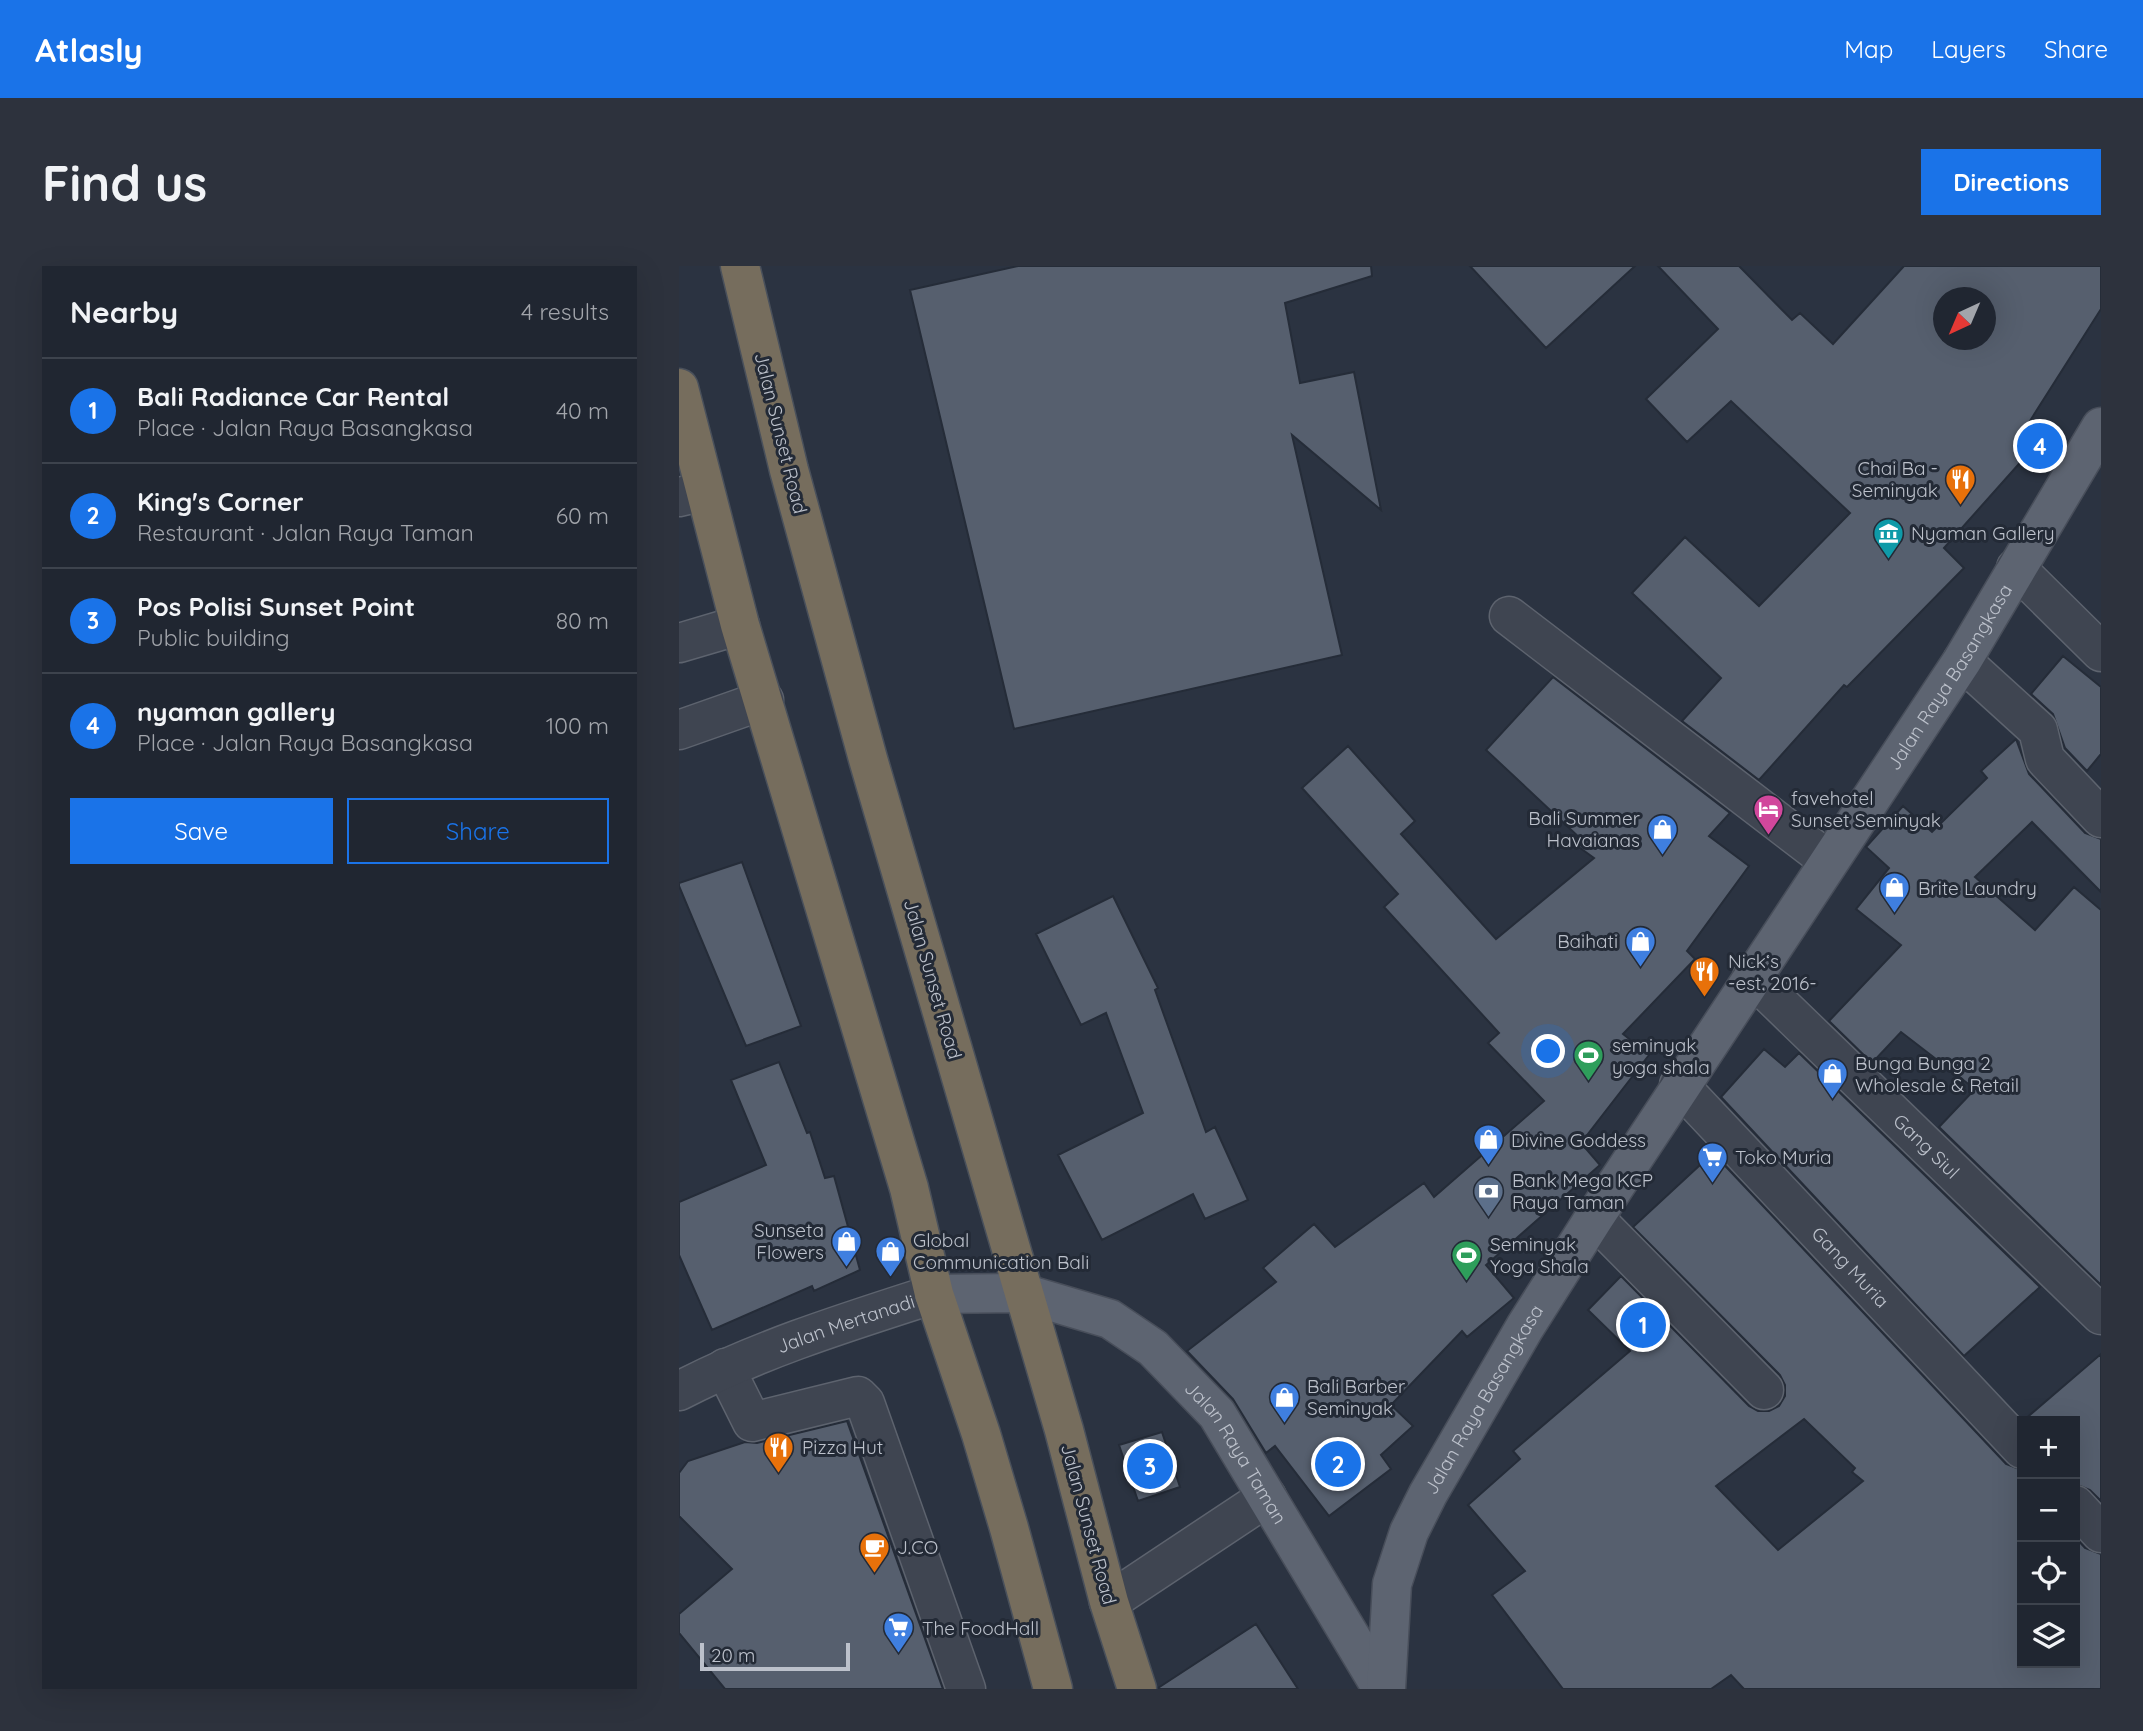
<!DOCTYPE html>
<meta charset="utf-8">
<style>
:root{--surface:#202631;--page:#2d323d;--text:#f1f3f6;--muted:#a2a5ab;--line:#3d434d;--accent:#1a73e8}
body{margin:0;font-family:Quicksand,sans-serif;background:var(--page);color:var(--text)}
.controls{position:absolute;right:21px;bottom:21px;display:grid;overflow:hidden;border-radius:0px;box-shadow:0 7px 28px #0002}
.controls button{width:63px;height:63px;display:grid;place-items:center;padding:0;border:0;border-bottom:2px solid var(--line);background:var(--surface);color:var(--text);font:35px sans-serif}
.compass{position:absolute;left:1254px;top:21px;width:63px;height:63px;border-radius:50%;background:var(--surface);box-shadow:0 7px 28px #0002;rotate:224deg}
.scale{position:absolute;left:21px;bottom:18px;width:150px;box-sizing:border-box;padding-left:7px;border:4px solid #bcc1cb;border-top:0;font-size:19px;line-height:24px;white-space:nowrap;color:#bcc1cb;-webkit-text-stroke:5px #232a36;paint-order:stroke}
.you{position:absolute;left:870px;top:786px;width:24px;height:24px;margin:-18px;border:5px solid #fff;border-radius:50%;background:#1a73e8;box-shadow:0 0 0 10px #1a73e833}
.badge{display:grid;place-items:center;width:46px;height:46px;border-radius:50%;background:var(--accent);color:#fff;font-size:23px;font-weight:700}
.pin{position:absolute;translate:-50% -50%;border:4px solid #fff;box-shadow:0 2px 7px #0006}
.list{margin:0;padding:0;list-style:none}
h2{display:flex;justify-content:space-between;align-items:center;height:91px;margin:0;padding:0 28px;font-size:30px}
h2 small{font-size:23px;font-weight:400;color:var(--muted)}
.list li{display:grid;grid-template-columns:46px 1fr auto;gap:21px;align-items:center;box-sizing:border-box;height:105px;padding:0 28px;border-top:2px solid var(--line)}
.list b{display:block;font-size:26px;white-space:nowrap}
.list p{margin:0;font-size:23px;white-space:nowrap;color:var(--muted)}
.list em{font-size:23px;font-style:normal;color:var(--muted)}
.actions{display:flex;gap:14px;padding:21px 28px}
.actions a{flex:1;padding:16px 0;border:2px solid var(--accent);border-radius:0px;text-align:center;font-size:24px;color:var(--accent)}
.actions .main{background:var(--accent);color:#fff}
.icon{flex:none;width:38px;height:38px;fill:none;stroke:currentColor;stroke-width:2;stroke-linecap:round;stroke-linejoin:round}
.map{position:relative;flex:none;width:1422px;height:1423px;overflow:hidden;border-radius:0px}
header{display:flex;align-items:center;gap:42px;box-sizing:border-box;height:98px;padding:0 35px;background:var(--accent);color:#fff}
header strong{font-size:33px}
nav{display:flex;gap:38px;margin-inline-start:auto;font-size:24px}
.intro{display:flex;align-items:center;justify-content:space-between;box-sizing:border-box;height:168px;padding:0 42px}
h1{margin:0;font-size:49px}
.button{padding:18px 32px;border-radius:0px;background:var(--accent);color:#fff;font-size:24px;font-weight:700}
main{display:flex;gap:42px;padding:0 42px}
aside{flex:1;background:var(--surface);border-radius:0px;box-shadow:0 7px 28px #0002}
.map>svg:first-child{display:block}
</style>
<header>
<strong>Atlasly</strong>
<nav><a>Map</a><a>Layers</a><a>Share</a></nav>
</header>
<div class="intro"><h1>Find us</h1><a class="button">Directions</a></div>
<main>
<aside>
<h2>Nearby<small>4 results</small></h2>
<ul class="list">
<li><span class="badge">1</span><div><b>Bali Radiance Car Rental</b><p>Place · Jalan Raya Basangkasa</p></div><em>40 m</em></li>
<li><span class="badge">2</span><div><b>King's Corner</b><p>Restaurant · Jalan Raya Taman</p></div><em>60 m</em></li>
<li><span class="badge">3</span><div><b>Pos Polisi Sunset Point</b><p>Public building</p></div><em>80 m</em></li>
<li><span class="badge">4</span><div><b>nyaman gallery</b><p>Place · Jalan Raya Basangkasa</p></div><em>100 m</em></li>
</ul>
<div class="actions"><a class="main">Save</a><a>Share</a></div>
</aside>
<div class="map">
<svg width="1422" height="1423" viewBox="0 0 1422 1423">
<rect width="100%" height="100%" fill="#2b3341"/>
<path fill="#565f6e" stroke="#252c38" stroke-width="2" fill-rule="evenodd" d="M339 0H692L693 10 606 37 621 117 675 106 702 244 613 169 663 389 335 463 231 24Z
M791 0H956L867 82Z
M979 0H1060L1113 54 1121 47 1154 78 1225 0H1422V43L1335 180 1347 190 1265 282 1285 302 1168 421 1165 419 1080 514 1003 455 1042 412 953 327 1006 271 1080 340 1171 247 1052 135 1008 176 967 133 1039 63ZM1264 32H1306V74H1264Z
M1384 390 1422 421V488L1408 505 1386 482 1374 448 1352 428Z
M874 411 1051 547 1030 570 1070 600 1008 685 1016 693 944 768 970 789 902 877 921 899 807 999 835 1032 788 1071 783 1065 712 1139 734 1160 702 1189 712 1203 650 1250 596 1180 587 1187 554 1133 508 1085 597 1016 584 1002 635 958 656 981 745 917 755 931 865 835 809 777 820 767 705 641 719 628 623 522 669 480 736 555 722 568 817 673 915 592 897 579 902 573 807 484Z
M1337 473 1350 508 1406 567 1422 573V626L1353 556 1296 611 1356 664 1395 621 1422 644V1019L1260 861 1296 823 1222 766 1193 797 1150 755 1222 679 1177 643 1210 602 1187 581 1224 540 1253 566 1308 512 1302 505Z
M63 596 122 760 67 780 0 620V617Z
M434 630 479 722 476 724 527 866 536 861 569 934 526 953 514 928 423 974 379 889 464 847 427 747 402 759 357 668Z
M1085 783 1106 801 1120 787 1361 1021 1285 1090 1042 831Z
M100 796 128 867 131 866 146 912 155 910 181 1004 135 1025 133 1020 33 1064 0 989V936L87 899 52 814Z
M1034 887 1327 1198 1343 1204V1397H1396V1271L1406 1282 1422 1288V1423H1065L1052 1409 1032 1423H884L813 1329 846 1305 789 1239 841 1193 834 1185 951 1085 909 1044 942 1010 1070 1140 1079 1145H1090L1100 1140 1106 1130V1119L1101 1109 954 961ZM1125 1153 1176 1202 1173 1206 1184 1215 1099 1284 1037 1220Z
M1422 1088V1235L1411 1224 1396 1218V1155L1345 1154Z
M168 1155 264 1423H46L0 1367V1348L53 1303 0 1250V1207L9 1195 66 1176 78 1177Z
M483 1166 501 1221 459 1235 440 1179Z
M577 1358 619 1423H479V1422Z"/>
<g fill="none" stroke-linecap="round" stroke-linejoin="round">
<defs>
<g id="minor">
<path d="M0 231 25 225"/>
<path d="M1337 302 1422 386"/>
<path d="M830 350 1150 595"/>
<path d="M0 377 61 359"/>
<path d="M1283 395 1359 464 1366 493 1422 552"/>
<path d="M0 464 85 434"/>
<path id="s1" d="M1073 711 1422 1049"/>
<path id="s2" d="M1000 819 1343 1183"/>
<path d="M915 952 1085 1124"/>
<path d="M46 1102 73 1156 179 1130 186 1137 287 1423"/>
<path id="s3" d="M0 1125C81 1083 168 1056 255 1028"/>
<path d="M1396 1239 1422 1267"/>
<path d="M430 1336 588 1231"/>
</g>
<g id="major">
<path id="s4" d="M255 1028 343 1027 431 1053 474 1082 538 1148 703 1423"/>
<path id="s5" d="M707 1423 713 1318 730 1266 749 1228 846 1061 915 952 1283 395 1422 161"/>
</g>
<path id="highway" d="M61 0 110 204 189 493 385 1164 430 1336 458 1423
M0 122 61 359 230 922 255 1028 302 1168 330 1262 374 1423"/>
</defs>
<use href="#minor" stroke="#5d636e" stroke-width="41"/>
<use href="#major" stroke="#484e5a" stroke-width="41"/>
<use href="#highway" stroke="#49505b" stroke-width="41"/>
<use href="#minor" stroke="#3f4551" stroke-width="38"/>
<use href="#major" stroke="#5d6471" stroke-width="38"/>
<use href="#highway" stroke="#766d5d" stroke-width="38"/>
</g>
<defs>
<symbol id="restaurant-pin" viewBox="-11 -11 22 30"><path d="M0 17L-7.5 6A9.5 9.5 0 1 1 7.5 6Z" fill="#e8710a" stroke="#232a36"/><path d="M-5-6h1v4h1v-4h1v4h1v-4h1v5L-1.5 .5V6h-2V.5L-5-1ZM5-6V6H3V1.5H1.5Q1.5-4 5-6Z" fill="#fff"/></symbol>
<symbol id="museum-pin" viewBox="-11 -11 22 30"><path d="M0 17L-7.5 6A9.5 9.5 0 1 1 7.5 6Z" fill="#0f9aa8" stroke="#232a36"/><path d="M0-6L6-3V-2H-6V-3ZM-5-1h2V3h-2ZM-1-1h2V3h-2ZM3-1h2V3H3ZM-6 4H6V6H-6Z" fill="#fff"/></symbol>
<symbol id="hotel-pin" viewBox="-11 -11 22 30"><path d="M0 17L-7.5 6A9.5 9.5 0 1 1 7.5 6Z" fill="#d1479c" stroke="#232a36"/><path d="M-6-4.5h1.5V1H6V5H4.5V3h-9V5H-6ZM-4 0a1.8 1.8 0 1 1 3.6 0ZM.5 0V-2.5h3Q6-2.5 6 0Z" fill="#fff"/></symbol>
<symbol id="shop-pin" viewBox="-11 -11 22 30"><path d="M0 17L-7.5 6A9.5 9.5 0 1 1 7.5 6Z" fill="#3f7fe0" stroke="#232a36"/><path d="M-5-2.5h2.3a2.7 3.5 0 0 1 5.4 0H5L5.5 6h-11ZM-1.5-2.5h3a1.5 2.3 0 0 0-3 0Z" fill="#fff"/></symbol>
<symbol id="stadium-pin" viewBox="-11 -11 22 30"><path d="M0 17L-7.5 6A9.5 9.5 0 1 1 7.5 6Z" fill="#2e9e5b" stroke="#232a36"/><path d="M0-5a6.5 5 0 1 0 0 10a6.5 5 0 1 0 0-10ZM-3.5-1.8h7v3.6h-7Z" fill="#fff"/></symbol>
<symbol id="supermarket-pin" viewBox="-11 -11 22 30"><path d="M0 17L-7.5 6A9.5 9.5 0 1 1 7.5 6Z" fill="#3f7fe0" stroke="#232a36"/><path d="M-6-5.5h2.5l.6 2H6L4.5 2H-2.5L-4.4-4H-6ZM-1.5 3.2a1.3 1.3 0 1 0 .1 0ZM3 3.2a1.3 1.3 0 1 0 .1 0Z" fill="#fff"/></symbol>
<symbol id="bank-pin" viewBox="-11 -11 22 30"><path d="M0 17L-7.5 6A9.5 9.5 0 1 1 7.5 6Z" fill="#5c6f8a" stroke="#232a36"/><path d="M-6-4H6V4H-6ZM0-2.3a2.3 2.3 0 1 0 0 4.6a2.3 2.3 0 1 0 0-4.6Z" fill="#fff"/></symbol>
<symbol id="cafe-pin" viewBox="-11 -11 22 30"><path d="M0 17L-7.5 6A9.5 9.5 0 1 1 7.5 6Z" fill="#e8710a" stroke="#232a36"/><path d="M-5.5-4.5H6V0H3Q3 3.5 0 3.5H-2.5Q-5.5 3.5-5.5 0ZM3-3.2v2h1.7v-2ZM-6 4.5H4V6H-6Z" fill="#fff"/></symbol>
</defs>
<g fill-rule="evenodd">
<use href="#restaurant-pin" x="1264" y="196" width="35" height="47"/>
<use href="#museum-pin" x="1192" y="250" width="35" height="47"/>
<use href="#hotel-pin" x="1072" y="526" width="35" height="47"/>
<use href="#shop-pin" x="966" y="546" width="35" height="47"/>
<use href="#shop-pin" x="1198" y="604" width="35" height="47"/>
<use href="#shop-pin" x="944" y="658" width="35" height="47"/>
<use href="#restaurant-pin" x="1008" y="688" width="35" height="47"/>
<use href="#stadium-pin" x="892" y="772" width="35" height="47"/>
<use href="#shop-pin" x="1136" y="790" width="35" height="47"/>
<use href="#shop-pin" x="792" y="856" width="35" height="47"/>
<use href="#supermarket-pin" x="1016" y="874" width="35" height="47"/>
<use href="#bank-pin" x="792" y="908" width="35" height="47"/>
<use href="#shop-pin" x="150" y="958" width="35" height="47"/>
<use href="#shop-pin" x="194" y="968" width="35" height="47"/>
<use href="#stadium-pin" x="770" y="972" width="35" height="47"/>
<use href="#shop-pin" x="588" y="1114" width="35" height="47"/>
<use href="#restaurant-pin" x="82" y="1164" width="35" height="47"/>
<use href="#cafe-pin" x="178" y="1264" width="35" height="47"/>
<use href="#supermarket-pin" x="202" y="1344" width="35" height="47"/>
</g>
<g text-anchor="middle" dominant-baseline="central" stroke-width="6" stroke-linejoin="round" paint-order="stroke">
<g font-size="19" fill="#bcc1cb" stroke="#232a36">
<text transform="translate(102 167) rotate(76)">Jalan Sunset Road</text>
<text stroke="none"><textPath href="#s5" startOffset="1172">Jalan Raya Basangkasa</textPath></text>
<text transform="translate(254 713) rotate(74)">Jalan Sunset Road</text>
<text stroke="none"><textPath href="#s1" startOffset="243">Gang Siul</textPath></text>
<text stroke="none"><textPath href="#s2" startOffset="250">Gang Muria</textPath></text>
<text stroke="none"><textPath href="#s3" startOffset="180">Jalan Mertanadi</textPath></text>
<text stroke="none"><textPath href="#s5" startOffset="312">Jalan Raya Basangkasa</textPath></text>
<text stroke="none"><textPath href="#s4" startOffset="366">Jalan Raya Taman</textPath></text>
<text transform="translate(410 1258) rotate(75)">Jalan Sunset Road</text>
</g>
<g font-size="19" fill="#bcc1cb" stroke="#232a36" text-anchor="start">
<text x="1259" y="202" text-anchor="end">Chai Ba -<tspan x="1259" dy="22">Seminyak</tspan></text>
<text x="1232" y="267">Nyaman Gallery</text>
<text x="1112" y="532">favehotel<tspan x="1112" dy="22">Sunset Seminyak</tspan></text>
<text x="961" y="552" text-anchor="end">Bali Summer<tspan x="961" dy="22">Havaianas</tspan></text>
<text x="1239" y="622">Brite Laundry</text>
<text x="939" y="675" text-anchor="end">Baihati</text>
<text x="1049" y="695">Nick‘s<tspan x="1049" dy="22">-est. 2016-</tspan></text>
<text x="933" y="779">seminyak<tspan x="933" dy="22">yoga shala</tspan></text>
<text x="1176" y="797">Bunga Bunga 2<tspan x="1176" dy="22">Wholesale &amp; Retail</tspan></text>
<text x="832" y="874">Divine Goddess</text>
<text x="1056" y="891">Toko Muria</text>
<text x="833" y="914">Bank Mega KCP<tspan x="833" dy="22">Raya Taman</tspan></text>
<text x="145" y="964" text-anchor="end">Sunseta<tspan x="145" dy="22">Flowers</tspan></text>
<text x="234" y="974">Global<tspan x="234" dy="22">Communication Bali</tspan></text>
<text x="811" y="978">Seminyak<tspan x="811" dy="22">Yoga Shala</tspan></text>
<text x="628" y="1120">Bali Barber<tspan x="628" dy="22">Seminyak</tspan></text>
<text x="123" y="1181">Pizza Hut</text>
<text x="218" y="1281">J.CO</text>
<text x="243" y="1362">The FoodHall</text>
</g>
</g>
</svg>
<div class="controls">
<button>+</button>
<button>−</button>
<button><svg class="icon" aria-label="locate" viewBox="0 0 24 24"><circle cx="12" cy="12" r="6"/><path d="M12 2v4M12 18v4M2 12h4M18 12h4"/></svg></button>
<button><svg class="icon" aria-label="layers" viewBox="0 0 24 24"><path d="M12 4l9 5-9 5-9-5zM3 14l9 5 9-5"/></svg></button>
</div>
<svg class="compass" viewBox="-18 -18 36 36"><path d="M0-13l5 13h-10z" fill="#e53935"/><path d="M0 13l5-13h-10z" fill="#a2a5ab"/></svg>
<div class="scale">20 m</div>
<div class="you"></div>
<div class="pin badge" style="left:964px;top:1059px">1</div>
<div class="pin badge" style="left:659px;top:1198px">2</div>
<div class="pin badge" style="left:471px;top:1200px">3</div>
<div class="pin badge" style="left:1361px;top:180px">4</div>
</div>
</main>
